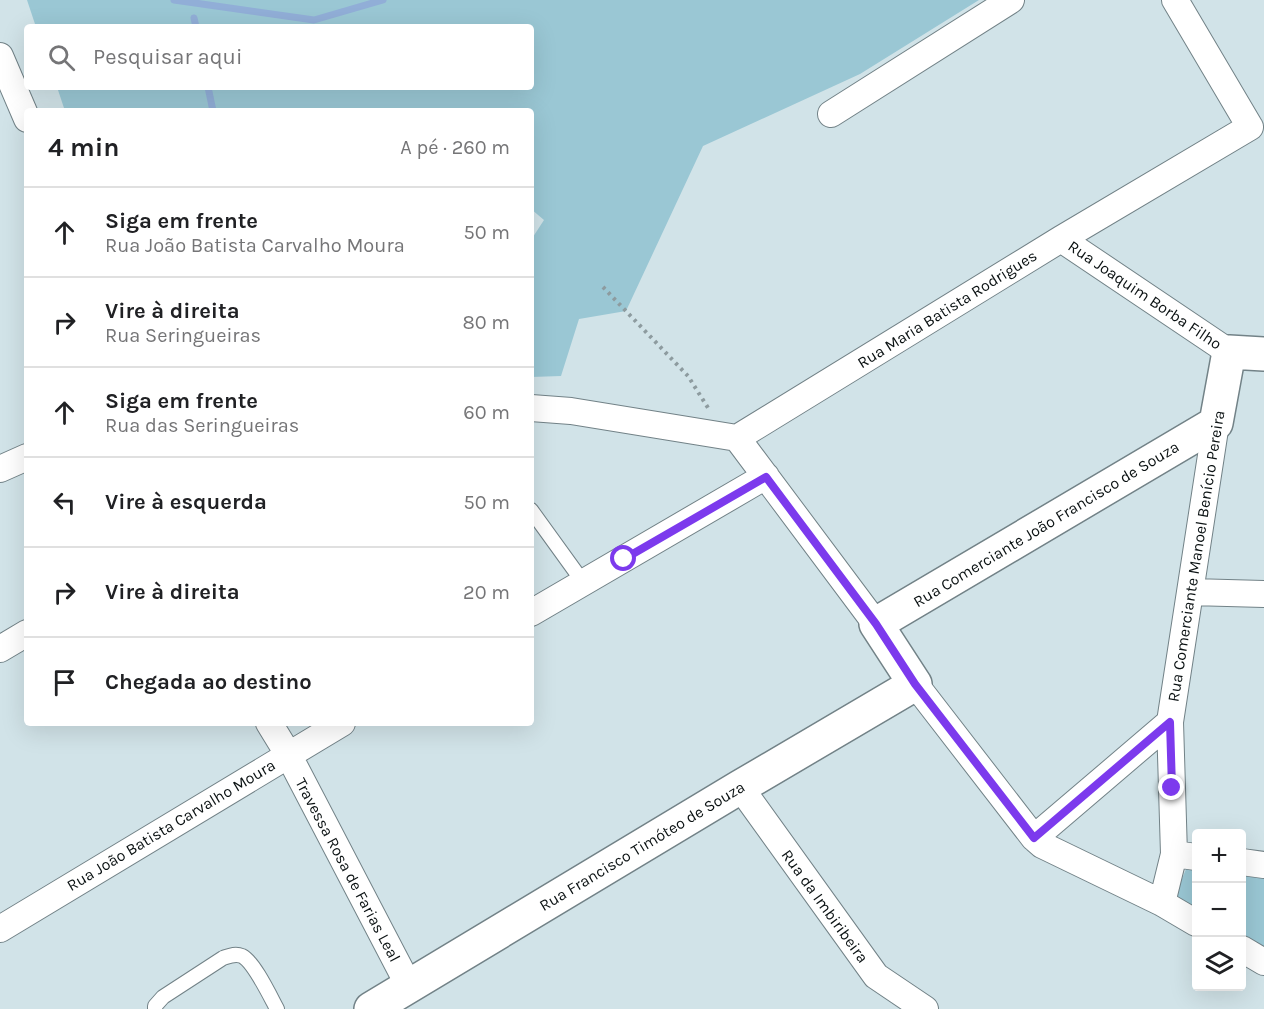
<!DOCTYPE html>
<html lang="pt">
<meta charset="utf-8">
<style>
:root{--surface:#fff;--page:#f6f6f6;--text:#202124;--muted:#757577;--line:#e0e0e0}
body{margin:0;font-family:Karla,sans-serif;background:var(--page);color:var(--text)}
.controls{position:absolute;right:18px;bottom:18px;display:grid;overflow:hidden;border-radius:6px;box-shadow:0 6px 24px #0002}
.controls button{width:54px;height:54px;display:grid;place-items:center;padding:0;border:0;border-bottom:2px solid var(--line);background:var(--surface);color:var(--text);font:30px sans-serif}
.stop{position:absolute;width:18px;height:18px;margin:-14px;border:4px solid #7c3aed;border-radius:50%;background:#fff}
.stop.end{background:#7c3aed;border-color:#fff;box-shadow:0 2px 6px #0008}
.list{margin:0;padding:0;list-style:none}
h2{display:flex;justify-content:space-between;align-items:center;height:78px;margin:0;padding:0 24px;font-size:26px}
h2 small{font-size:20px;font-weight:400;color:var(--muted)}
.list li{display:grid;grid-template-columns:39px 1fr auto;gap:18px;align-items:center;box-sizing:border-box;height:90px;padding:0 24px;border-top:2px solid var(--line)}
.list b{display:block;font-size:22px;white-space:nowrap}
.list p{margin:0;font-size:20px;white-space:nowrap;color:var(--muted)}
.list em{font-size:20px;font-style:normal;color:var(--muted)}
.icon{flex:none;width:33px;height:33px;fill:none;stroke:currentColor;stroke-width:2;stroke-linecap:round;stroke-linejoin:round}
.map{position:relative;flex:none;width:1264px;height:1009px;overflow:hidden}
.search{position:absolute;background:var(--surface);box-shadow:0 6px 24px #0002;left:24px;top:24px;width:510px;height:66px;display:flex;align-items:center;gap:15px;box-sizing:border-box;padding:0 21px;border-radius:6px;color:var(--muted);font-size:22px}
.panel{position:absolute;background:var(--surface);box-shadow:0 6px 24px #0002;left:24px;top:108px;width:510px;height:618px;border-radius:6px}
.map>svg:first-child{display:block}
</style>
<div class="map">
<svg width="1264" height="1009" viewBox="0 0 1264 1009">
<rect width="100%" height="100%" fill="#d1e3e8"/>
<path fill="#9ac7d4" d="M27 0H979L860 74 703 146 626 311 579 319 561 376 531 377V240L544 220 531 209V111H65L57 87H531V27H36Z
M1196 863V914L1174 897 1187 867Z
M1242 869 1264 872V947L1242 936Z"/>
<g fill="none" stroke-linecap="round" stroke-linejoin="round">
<path stroke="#91aed7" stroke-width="7" d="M174 0 314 20 383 0
M194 18 196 27
M208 87 213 111"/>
<defs>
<path id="service" d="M531 510 583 582
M155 1009V1006L163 997 223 958C229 956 235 953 242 956 254 962 270 996 277 1009"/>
<path id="minor" d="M1175 0 1250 127
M0 56 27 119
M831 114 1011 0
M1061 239 1229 352
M531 408 571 411 737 438
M737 438 1061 239 1250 127
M737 438 876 624
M0 469 27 457
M1191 592 1264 594
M531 613 766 476
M0 649 27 633
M915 684 1034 838 1042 845 1162 903 1196 923
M269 723 288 754 409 986
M740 787 876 976 925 1009
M1034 838 1170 722
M1174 854 1196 857
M1242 862 1264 865
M1162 903 1174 854 1170 722 1216 423
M0 929 342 723
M1242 949 1264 962"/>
<path id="secondary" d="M371 1009 740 787 915 684 876 624 1216 423 1229 352 1264 354"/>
</defs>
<use href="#service" stroke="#728287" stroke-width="16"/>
<use href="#minor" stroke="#728287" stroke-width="28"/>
<use href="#secondary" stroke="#728287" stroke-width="36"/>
<path stroke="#8d9b9f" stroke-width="4" stroke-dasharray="3 4.5" stroke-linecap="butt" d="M603 287 688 376 710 411"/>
<use href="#service" stroke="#fff" stroke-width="14"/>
<use href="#minor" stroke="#fff" stroke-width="26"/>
<use href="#secondary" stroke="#fff" stroke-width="33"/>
</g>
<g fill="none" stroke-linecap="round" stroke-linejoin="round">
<path stroke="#7c3aed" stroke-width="8" d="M624 559 766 477 876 624 915 684 1034 838 1170 722 1172 788"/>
</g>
<g text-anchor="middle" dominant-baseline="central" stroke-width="4.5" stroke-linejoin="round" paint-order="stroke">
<g font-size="16" fill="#0a1112" stroke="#fff">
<text transform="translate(1145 295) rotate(34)">Rua Joaquim Borba Filho</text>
<text transform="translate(947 309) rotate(-32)">Rua Maria Batista Rodrigues</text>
<text transform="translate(1046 524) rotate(-31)">Rua Comerciante João Francisco de Souza</text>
<text transform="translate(1196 556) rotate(-81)">Rua Comerciante Manoel Benício Pereira</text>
<text transform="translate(171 825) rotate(-31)">Rua João Batista Carvalho Moura</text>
<text transform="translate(642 846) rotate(-31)">Rua Francisco Timóteo de Souza</text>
<text transform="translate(348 870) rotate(62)">Travessa Rosa de Farias Leal</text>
<text transform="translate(825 906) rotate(54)">Rua da Imbiribeira</text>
</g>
</g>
</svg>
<div class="controls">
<button>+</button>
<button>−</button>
<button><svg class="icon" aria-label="layers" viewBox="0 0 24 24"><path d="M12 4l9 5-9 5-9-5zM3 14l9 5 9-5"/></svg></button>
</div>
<div class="stop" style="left:624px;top:559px"></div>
<div class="stop end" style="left:1172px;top:788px"></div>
<div class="search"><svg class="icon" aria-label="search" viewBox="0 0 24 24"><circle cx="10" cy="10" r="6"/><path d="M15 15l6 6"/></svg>Pesquisar aqui</div>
<section class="panel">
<h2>4 min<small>A pé · 260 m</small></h2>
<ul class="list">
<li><svg class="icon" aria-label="ahead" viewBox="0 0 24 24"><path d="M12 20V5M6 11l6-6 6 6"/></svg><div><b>Siga em frente</b><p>Rua João Batista Carvalho Moura</p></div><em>50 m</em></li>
<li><svg class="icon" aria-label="right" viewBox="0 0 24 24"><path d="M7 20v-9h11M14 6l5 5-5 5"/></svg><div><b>Vire à direita</b><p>Rua Seringueiras</p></div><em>80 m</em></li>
<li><svg class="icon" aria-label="ahead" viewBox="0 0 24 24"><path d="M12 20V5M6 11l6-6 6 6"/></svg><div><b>Siga em frente</b><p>Rua das Seringueiras</p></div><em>60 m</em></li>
<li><svg class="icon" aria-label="left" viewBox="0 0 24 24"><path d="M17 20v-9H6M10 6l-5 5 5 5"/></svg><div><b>Vire à esquerda</b></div><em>50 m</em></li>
<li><svg class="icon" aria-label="right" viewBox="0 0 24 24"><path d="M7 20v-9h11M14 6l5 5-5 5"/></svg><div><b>Vire à direita</b></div><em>20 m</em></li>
<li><svg class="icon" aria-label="arrive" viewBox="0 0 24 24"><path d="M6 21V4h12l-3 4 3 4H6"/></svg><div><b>Chegada ao destino</b></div></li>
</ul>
</section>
</div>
